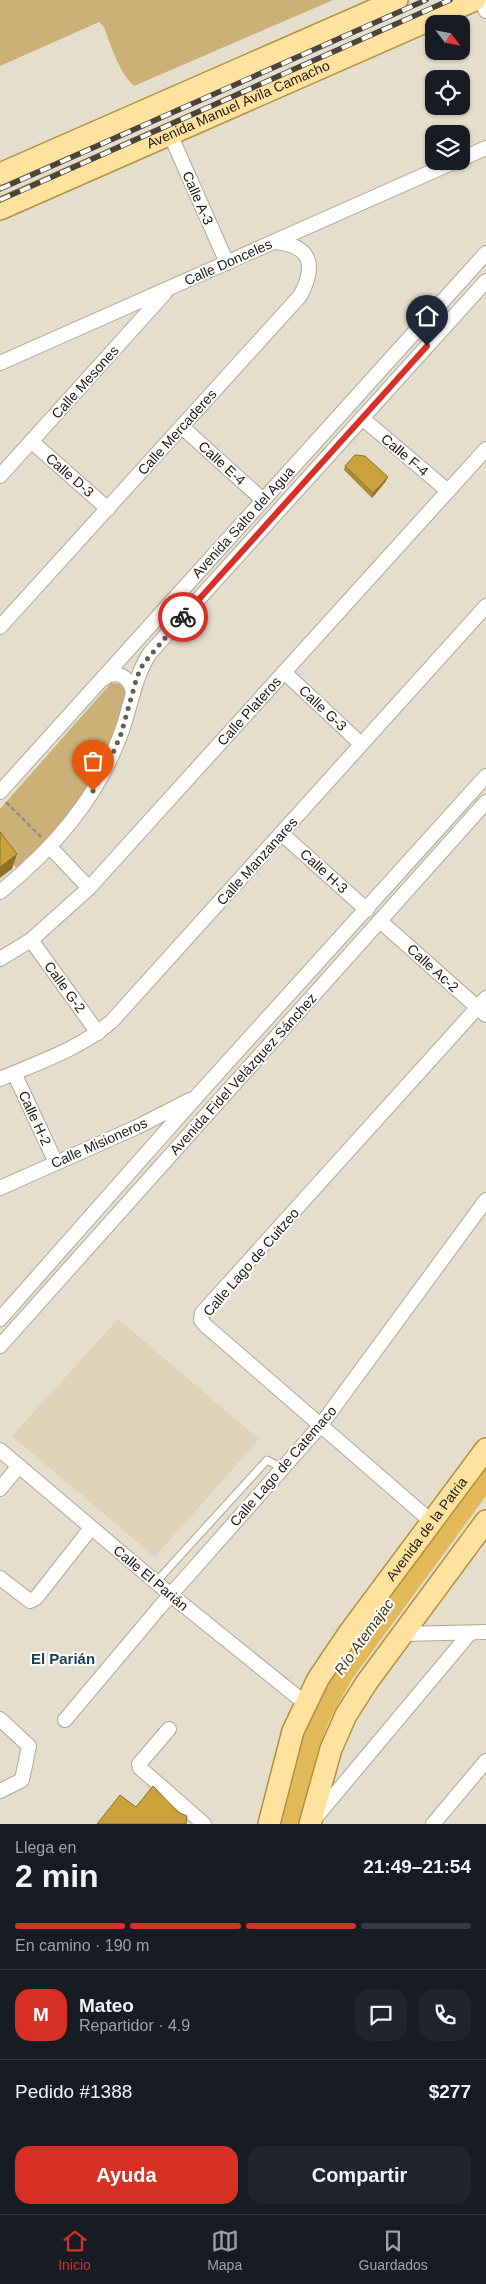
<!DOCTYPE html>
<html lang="es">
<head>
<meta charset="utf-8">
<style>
	body { margin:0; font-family:Helvetica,sans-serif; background:#20242c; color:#f1f3f6; height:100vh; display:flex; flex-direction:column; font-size:19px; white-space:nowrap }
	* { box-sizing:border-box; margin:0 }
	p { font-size:16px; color:#9ea1a6 }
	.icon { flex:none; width:28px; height:28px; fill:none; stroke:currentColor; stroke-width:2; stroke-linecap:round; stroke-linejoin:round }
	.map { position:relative; height:1824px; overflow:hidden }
	.panel { display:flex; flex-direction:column; background:#171b24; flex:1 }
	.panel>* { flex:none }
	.needle { width:32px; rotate:122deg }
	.fabs { position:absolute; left:425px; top:15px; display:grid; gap:10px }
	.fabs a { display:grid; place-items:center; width:45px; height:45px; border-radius:10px; background:#171b24; box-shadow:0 1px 4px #0004; font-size:25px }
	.pin { position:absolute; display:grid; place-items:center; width:42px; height:42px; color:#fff; margin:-51px -21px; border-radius:50% 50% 50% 0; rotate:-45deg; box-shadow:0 0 5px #0007 }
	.pin .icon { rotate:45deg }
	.courier { position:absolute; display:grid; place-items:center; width:50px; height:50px; margin:-25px; border:4px solid #d93025; border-radius:50%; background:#fff; color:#222; box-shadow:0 1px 6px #0007 }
	.headline em { font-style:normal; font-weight:800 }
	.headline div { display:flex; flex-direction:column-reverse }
	.headline { display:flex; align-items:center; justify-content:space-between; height:85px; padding:0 15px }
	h1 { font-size:32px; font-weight:800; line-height:38px }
	.bar { display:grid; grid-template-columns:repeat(4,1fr); gap:8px 5px; align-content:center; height:60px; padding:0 15px }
	.bar i { height:6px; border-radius:4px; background:#363941 }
	.bar .active { background:#d93025 }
	.bar p { grid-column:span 4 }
	.line { display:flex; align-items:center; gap:12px; padding:0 15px; border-top:1px solid #363941 }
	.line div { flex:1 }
	.round { display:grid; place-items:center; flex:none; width:52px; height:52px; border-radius:15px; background:#20242c }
	.button { display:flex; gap:10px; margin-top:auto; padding:10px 15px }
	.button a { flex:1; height:58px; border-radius:15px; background:#d93025; color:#fff; font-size:20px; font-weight:800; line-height:58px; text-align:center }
	.button a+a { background:#20242c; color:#f1f3f6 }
	.menu { display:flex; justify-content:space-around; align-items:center; height:70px; border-top:1px solid #363941; background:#171b24; font-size:14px; color:#9ea1a6 }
	.menu a { display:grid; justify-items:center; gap:2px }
	.menu .active { color:#d93025 }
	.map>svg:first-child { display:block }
	.built { fill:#ded3b9 }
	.green { fill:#cbb177 }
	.water { fill:#e3ba59 }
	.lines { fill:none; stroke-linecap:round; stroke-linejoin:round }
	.lane-casing { stroke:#afa796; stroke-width:9 }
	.street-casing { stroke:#afa796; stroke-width:16 }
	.primary-casing { stroke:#b08f42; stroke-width:24 }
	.path { stroke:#938d7f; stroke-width:2.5; stroke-dasharray:5 2.5; stroke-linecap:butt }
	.lane { stroke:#fff; stroke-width:7 }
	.street { stroke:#fff; stroke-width:14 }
	.primary { stroke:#ffe29d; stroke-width:21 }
	.rail-casing { stroke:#49453c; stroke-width:5.5 }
	.rail { stroke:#fff; stroke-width:4; stroke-dasharray:11; stroke-linecap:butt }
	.wall { fill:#ae8a34 }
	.shaded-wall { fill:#8d712b }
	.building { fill:#caa13d; stroke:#8d712b }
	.done { stroke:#645f54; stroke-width:5; stroke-dasharray:0 9 }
	.route { stroke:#d93025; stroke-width:6 }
	.labels { text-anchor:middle; stroke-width:4; stroke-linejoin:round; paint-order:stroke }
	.street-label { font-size:14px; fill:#1e1b14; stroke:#fff }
	.water-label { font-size:15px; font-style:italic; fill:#4c3b11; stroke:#fff }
	.neighbourhood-label { font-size:15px; font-weight:bold; fill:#163f56; stroke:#fff }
</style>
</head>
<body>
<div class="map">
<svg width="486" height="1824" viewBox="0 0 486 1824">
	<rect width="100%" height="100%" fill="#e6decc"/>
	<!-- built -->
	<path class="built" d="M118,1319L259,1439L155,1557L12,1436Z"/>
	<!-- green -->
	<g class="green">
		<path d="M0,0H333L134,86C119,72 112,48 104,27L99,22L0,66Z"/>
		<path d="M111,683L122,684L127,693C115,737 97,781 68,817C53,835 34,851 16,868L0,846V809Z"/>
	</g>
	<!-- water -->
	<path class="water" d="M486,1466V1496L352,1679L328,1723L318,1752L301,1824H280L304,1728L318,1698L350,1646Z"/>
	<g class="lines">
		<defs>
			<path id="lane" d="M156,1582L267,1460L282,1468"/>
			<g id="street">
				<path d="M481,0L486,11"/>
				<path d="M170,134L227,263"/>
				<path d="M461,159L486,148"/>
				<path d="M0,363L456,161"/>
				<path d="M362,418L448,491"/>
				<path d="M182,427L263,500"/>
				<path d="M31,441L108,509"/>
				<path d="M0,476L165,293"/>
				<path d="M0,627L300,296C317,265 311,245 274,242"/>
				<path d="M284,672L361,744"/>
				<path d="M103,679C116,668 130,677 133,693"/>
				<path d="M0,792L486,253"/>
				<path d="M281,833L367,910"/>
				<path d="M50,847L89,888"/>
				<path d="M0,892C53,849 96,800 120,736C131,708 133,679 150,653L486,281"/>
				<path d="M380,921L486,1015"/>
				<path d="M31,940L98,1033"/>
				<path d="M0,959L31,940L89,888L486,449"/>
				<path d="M14,1073L56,1163"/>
				<path d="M0,1079C39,1062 80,1049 112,1021L486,606"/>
				<path d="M0,1188L137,1127L190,1100"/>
				<path d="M0,1319L197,1096L486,776"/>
				<path d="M0,1346L486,802"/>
				<path d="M0,1450L171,1595L305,1703"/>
				<path d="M0,1489L18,1467"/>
				<path d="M432,1522L205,1325L201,1320L202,1313L486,998"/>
				<path d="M0,1578L30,1601L36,1598L91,1528"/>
				<path d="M402,1634L486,1632"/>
				<path d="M0,1719L29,1746L22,1780L0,1791"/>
				<path d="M65,1720L159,1608L320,1426L486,1200"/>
				<path d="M169,1729L139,1764L140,1768L204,1824"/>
				<path d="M316,1817L470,1633"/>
				<path d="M433,1824L486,1761"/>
			</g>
			<g id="primary">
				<path d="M0,174L397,0"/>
				<path id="s1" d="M0,209L475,0"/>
				<path id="s2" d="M269,1824L293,1731L318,1679L349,1633L486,1449"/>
				<path d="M310,1824L331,1749L346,1715L367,1682L486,1521"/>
			</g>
		</defs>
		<!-- lane casing -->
		<use href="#lane" class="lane-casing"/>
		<!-- street casing -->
		<use href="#street" class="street-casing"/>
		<!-- primary casing -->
		<use href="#primary" class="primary-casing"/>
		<!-- path -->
		<path class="path" d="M6,802L41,837"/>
		<!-- lane -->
		<use href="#lane" class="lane"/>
		<!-- street -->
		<use href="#street" class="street"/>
		<!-- primary -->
		<use href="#primary" class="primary"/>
		<defs>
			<g id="rail">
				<path d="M0,189L426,0"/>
				<path d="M0,200L450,0"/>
			</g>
		</defs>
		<!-- rail casing -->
		<use href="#rail" class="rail-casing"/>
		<!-- rail -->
		<use href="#rail" class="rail"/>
	</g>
	<!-- wall -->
	<path class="wall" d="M345,466L386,481L372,498L344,470Z"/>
	<!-- shaded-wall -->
	<g class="shaded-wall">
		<path d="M388,477L386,481L372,498L373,493Z"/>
		<path d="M17,854L12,869L0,878V867Z"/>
	</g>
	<!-- building -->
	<g class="building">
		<path d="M355,455L365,456L388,477L373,493L345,466Z"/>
		<path d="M0,832L17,854L0,867Z"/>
		<path d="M153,1786L178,1812L187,1816L186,1824H97L120,1795L136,1807Z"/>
	</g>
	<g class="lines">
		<!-- done -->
		<path class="done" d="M93,791L111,758L121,734L137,677L143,664L183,617"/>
		<!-- route -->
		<path class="route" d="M183,617L427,346"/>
	</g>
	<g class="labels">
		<!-- street labels -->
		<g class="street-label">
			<text dy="5" stroke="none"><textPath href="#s1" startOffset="260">Avenida Manuel Ávila Camacho</textPath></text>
			<text transform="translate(198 198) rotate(66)" y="5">Calle A-3</text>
			<text transform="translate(228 262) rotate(-24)" y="5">Calle Donceles</text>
			<text transform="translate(85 382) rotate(-48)" y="5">Calle Mesones</text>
			<text transform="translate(177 432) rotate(-48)" y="5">Calle Mercaderes</text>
			<text transform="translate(405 455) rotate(40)" y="5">Calle F-4</text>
			<text transform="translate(222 463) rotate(42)" y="5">Calle E-4</text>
			<text transform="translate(70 475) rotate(41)" y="5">Calle D-3</text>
			<text transform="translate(243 522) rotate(-48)" y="5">Avenida Salto del Agua</text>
			<text transform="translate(323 708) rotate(43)" y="5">Calle G-3</text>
			<text transform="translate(249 711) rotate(-48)" y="5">Calle Plateros</text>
			<text transform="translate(257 861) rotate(-48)" y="5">Calle Manzanares</text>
			<text transform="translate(324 871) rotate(42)" y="5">Calle H-3</text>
			<text transform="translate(433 968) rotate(42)" y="5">Calle Ac-2</text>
			<text transform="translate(65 987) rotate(54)" y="5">Calle G-2</text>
			<text transform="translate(243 1074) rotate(-48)" y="5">Avenida Fidel Velázquez Sánchez</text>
			<text transform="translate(35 1118) rotate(65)" y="5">Calle H-2</text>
			<text transform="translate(99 1143) rotate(-24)" y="5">Calle Misioneros</text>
			<text transform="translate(251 1262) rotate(-49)" y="5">Calle Lago de Cuitzeo</text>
			<text transform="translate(283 1466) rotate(-49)" y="5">Calle Lago de Catemaco</text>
			<text dy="5" stroke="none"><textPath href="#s2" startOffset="339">Avenida de la Patria</textPath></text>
			<text transform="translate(151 1578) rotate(40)" y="5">Calle El Parián</text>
		</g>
		<!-- water labels -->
		<g class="water-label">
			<text transform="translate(364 1637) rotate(-54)" y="5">Río Atemajac</text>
		</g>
		<!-- neighbourhood labels -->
		<g class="neighbourhood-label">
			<text x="63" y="1664">El Parián</text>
		</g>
	</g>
</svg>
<div class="fabs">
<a><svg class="needle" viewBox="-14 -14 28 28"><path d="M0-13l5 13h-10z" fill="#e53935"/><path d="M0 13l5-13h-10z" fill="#9ea1a6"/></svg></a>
<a><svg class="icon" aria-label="locate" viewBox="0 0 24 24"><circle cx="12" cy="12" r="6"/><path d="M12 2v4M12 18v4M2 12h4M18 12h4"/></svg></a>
<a><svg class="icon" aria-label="layers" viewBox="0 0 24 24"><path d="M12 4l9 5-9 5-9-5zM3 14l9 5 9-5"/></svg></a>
</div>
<div class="pin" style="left:93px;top:791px;background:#ea580c"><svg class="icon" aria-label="bag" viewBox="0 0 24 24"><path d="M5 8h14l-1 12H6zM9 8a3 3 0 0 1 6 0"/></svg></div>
<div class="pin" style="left:427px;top:346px;background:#1f2937"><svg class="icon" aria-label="home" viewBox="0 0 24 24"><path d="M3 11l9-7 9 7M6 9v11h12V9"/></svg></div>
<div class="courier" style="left:183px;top:617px"><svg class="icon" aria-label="bike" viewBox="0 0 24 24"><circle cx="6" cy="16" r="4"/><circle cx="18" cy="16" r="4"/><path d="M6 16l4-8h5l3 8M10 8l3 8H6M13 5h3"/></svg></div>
</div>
<section class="panel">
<div class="headline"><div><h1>2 min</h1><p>Llega en</p></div><em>21:49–21:54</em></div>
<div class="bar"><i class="active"></i><i class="active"></i><i class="active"></i><i></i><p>En camino · 190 m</p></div>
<div class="line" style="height:90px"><b class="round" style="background:#d93025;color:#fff">M</b><div><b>Mateo</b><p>Repartidor · 4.9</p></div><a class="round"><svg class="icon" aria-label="chat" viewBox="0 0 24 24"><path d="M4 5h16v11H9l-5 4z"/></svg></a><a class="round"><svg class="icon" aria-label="phone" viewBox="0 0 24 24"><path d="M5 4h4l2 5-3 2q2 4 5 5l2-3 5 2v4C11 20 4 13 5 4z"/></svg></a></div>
<div class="line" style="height:65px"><div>Pedido #1388</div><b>$277</b></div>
<div class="button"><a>Ayuda</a><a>Compartir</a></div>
</section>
<nav class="menu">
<a class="active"><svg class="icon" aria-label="home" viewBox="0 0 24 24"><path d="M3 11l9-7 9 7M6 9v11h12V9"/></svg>Inicio</a>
<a><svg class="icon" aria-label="map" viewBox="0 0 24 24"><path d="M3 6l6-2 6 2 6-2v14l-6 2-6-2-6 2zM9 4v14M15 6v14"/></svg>Mapa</a>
<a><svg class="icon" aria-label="saved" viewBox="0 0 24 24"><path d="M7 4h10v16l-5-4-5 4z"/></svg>Guardados</a>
</nav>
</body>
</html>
